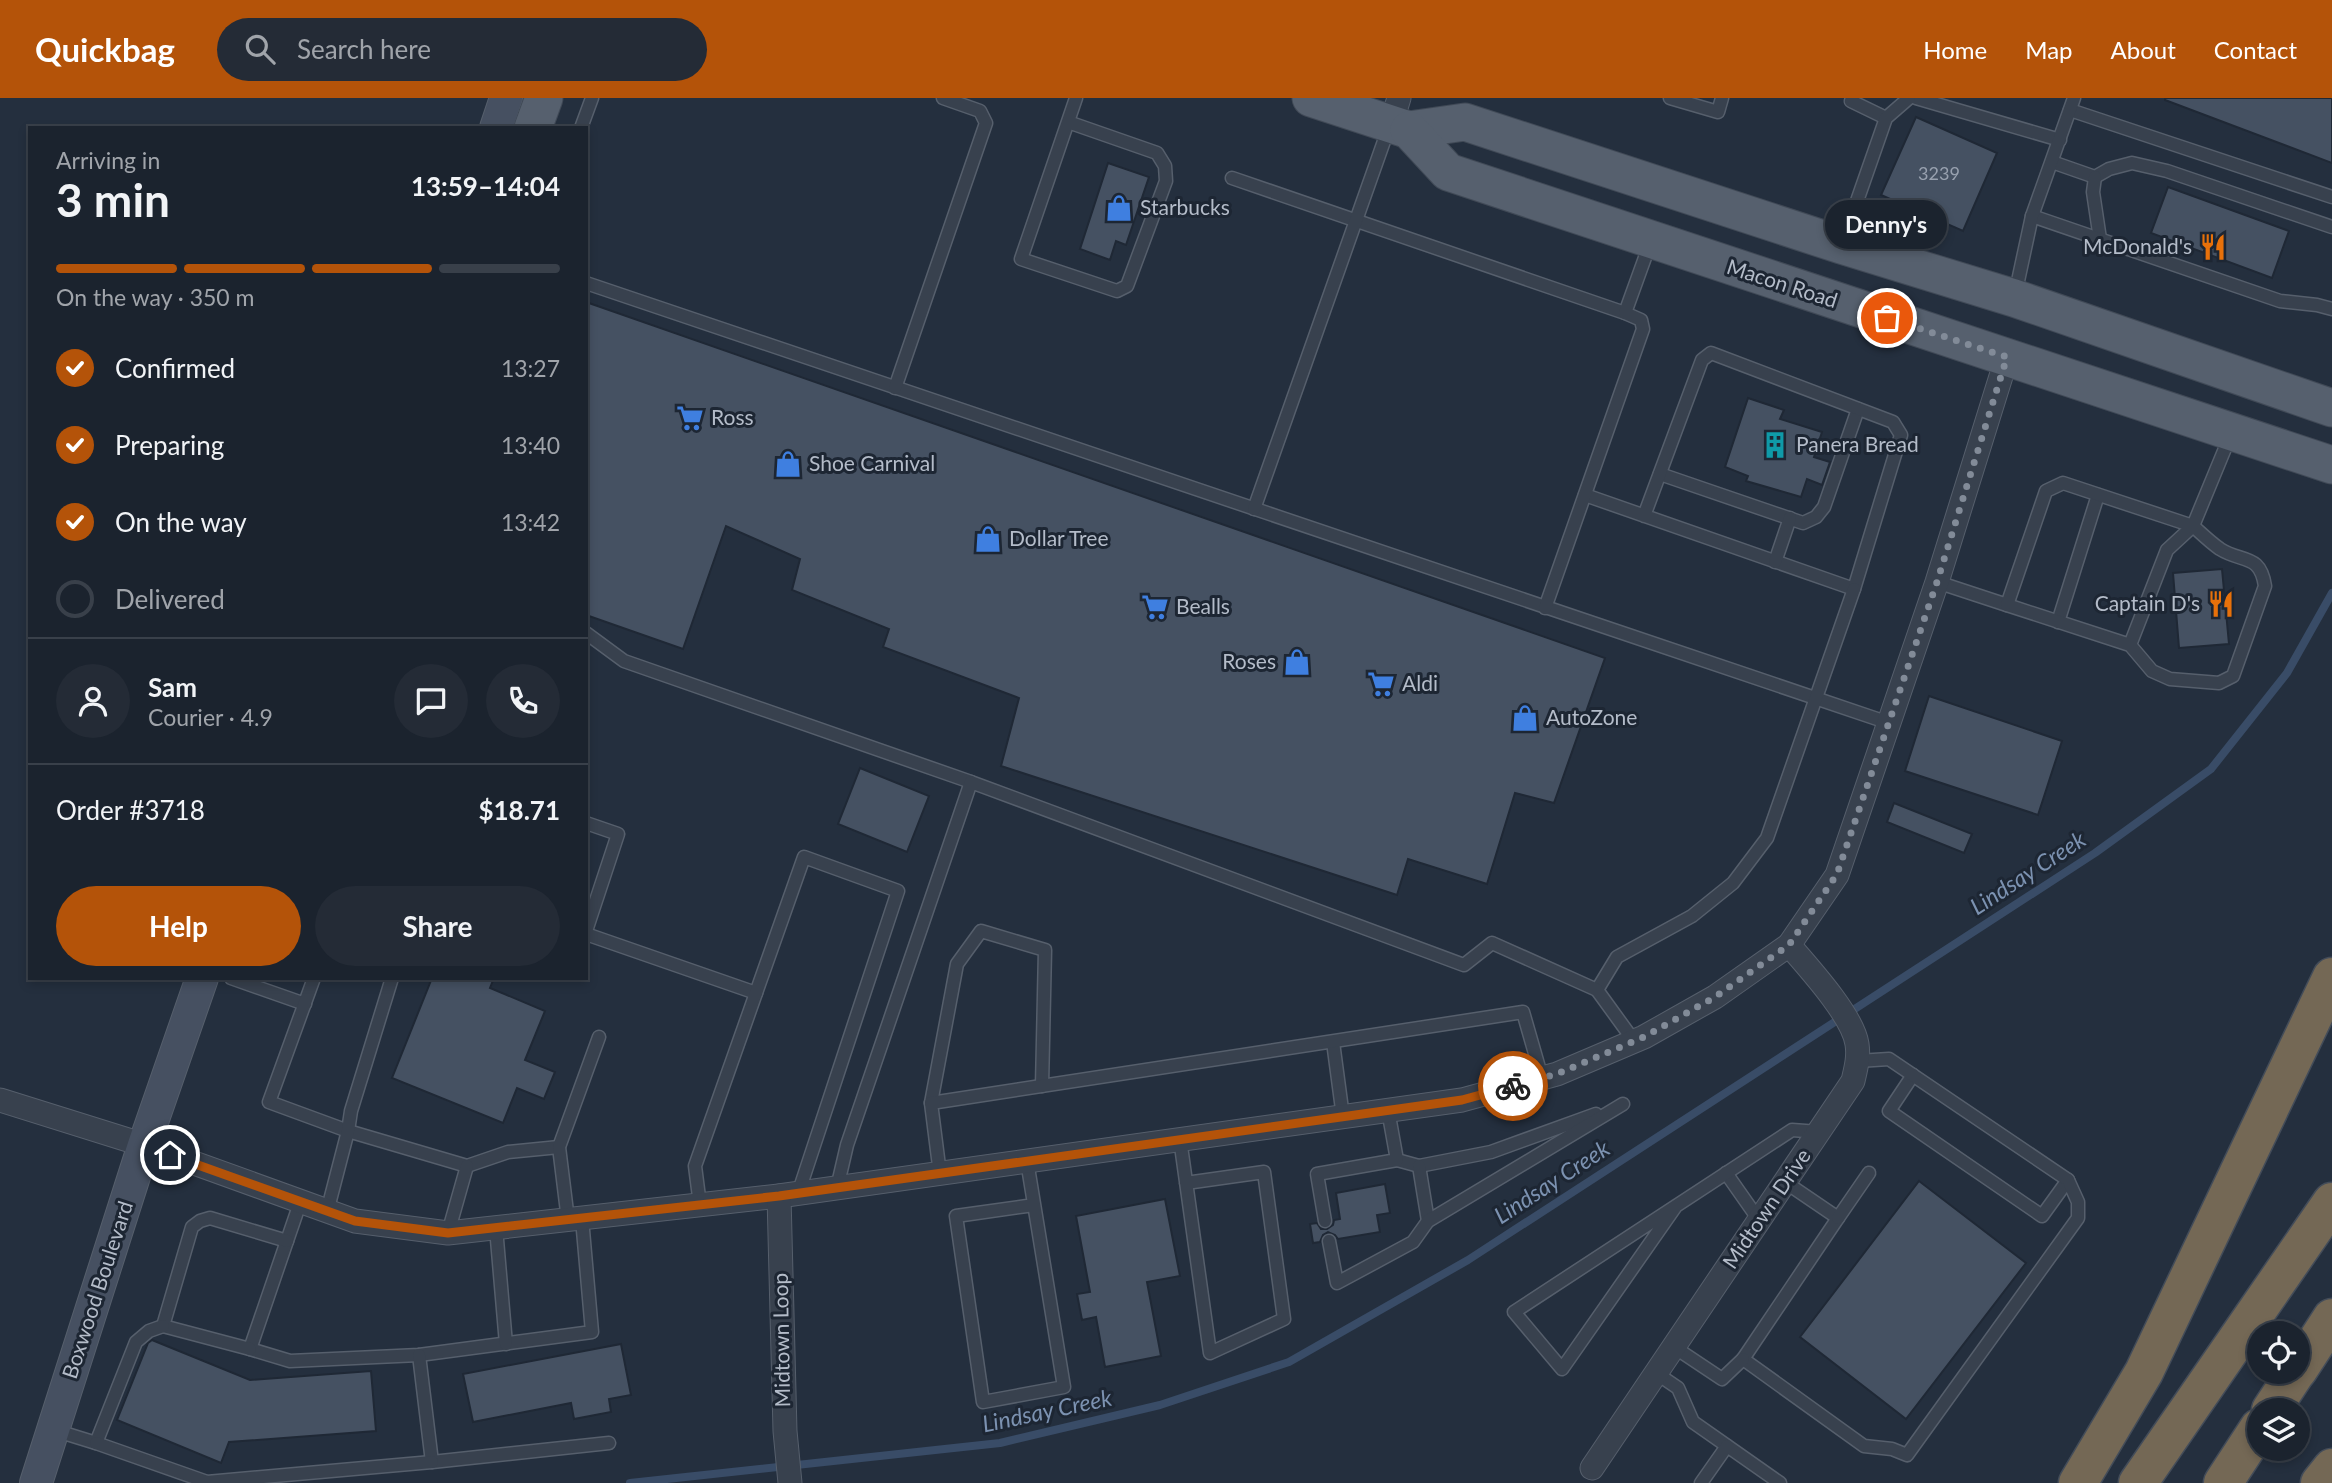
<!DOCTYPE html>
<html lang="en">
<head>
<meta charset="utf-8">
<style>
	body { margin:0; font-family:Lato,sans-serif; background:#242b36; color:#f1f3f6; height:100vh; display:flex; flex-direction:column; font-size:26px; white-space:nowrap }
	* { box-sizing:border-box; margin:0 }
	p { font-size:23px; color:#a0a4aa }
	.icon { flex:none; width:38px; height:38px; fill:none; stroke:currentColor; stroke-width:2; stroke-linecap:round; stroke-linejoin:round }
	.map { position:relative; flex:1; overflow:hidden }
	.side { position:absolute; left:28px; top:28px; width:560px; height:854px; display:flex; flex-direction:column; background:#1b232e; border-radius:0px; box-shadow:0 4px 10px #0003,0 0 0 2px #39404a }
	.side>* { flex:none }
	.controls { position:absolute; left:2247px; top:1223px; display:grid; gap:14px }
	.controls a { display:grid; place-items:center; width:63px; height:63px; border-radius:50%; background:#1b232e; box-shadow:0 4px 10px #0003,0 0 0 2px #39404a; font-size:35px }
	.pin { position:absolute; display:grid; place-items:center; width:60px; height:60px; color:#fff; margin:-30px; border:4px solid #fff; border-radius:50%; box-shadow:0 2px 7px #0007 }
	.courier { position:absolute; display:grid; place-items:center; width:70px; height:70px; margin:-35px; border:5px solid #b45309; border-radius:50%; background:#fff; color:#222; box-shadow:0 2px 9px #0007 }
	.bubble { position:absolute; height:49px; border-radius:24px; background:#1b232e; box-shadow:0 4px 10px #0003,0 0 0 2px #39404a; font-size:23px; font-weight:700; line-height:49px; text-align:center }
	.headline em { font-style:normal; font-weight:700 }
	.headline div { display:flex; flex-direction:column-reverse }
	.headline { display:flex; align-items:center; justify-content:space-between; height:119px; padding:0 28px }
	h1 { font-size:46px; font-weight:700; line-height:52px }
	.bar { display:grid; grid-template-columns:repeat(4,1fr); gap:10px 7px; align-content:center; height:84px; padding:0 28px }
	.bar i { height:9px; border-radius:5px; background:#39404a }
	.bar .selected { background:#b45309 }
	.bar p { grid-column:span 4 }
	.line { display:flex; align-items:center; gap:18px; padding:0 28px; border-top:2px solid #39404a }
	.line div { flex:1 }
	.round { display:grid; place-items:center; flex:none; width:74px; height:74px; border-radius:37px; background:#242b36 }
	ol { padding:0 28px; list-style:none }
	li { display:flex; align-items:center; gap:21px; height:77px }
	li p { margin-inline-start:auto }
	li .icon { padding:7px; border-radius:50%; background:#b45309; color:#fff; stroke-width:4 }
	li:last-child { color:#a0a4aa }
	li i { width:38px; height:38px; border:4px solid #39404a; border-radius:50% }
	.primary-button { display:flex; gap:14px; margin-top:auto; padding:14px 28px }
	.primary-button a { flex:1; height:80px; border-radius:42px; background:#b45309; color:#fff; font-size:28px; font-weight:700; line-height:80px; text-align:center }
	.primary-button a+a { background:#242b36; color:#f1f3f6 }
	header { display:flex; align-items:center; gap:42px; box-sizing:border-box; height:98px; padding:0 35px; background:#b45309; color:#fff }
	header strong { font-size:33px }
	nav { display:flex; gap:38px; margin-inline-start:auto; font-size:24px }
	.search { width:490px; height:63px; background:#242b36; display:flex; align-items:center; gap:18px; box-sizing:border-box; padding:0 24px; border-radius:38px; color:#a0a4aa; font-size:26px }
	.map>svg:first-child { display:block }
	.lines { fill:none; stroke-linecap:round; stroke-linejoin:round }
	.stream { stroke:#394c67; stroke-width:8 }
	.building { fill:#455162; stroke:#1f2835; stroke-width:2 }
	.lane-casing { stroke:#565f6c; stroke-width:15 }
	.street-casing { stroke:#565f6c; stroke-width:25 }
	.secondary-casing { stroke:#565f6c; stroke-width:34 }
	.primary-casing { stroke:#414a57; stroke-width:39 }
	.highway-casing { stroke:#434c59; stroke-width:41 }
	.lane { stroke:#38414e; stroke-width:12 }
	.street { stroke:#38414e; stroke-width:23 }
	.secondary { stroke:#465061; stroke-width:32 }
	.primary { stroke:#56606e; stroke-width:37 }
	.highway { stroke:#746855; stroke-width:38 }
	.done { stroke:#828b98; stroke-width:7; stroke-dasharray:0 12.6 }
	.route { stroke:#b45309; stroke-width:9 }
	.labels { text-anchor:middle; stroke-width:6; stroke-linejoin:round; paint-order:stroke }
	.number-label { font-size:18px; fill:#98a1af }
	.poi-label { font-size:21px; fill:#b4bcc9; stroke:#1d2633; text-anchor:start }
	.street-label { font-size:21px; fill:#b4bcc9; stroke:#1d2633 }
	.water-label { font-size:23px; font-style:italic; fill:#7c92b1; stroke:#1d2633 }
</style>
</head>
<body>
<header>
<strong>Quickbag</strong>
<div class="search"><svg class="icon" aria-label="search" viewBox="0 0 24 24"><circle cx="10" cy="10" r="6"/><path d="M15 15l6 6"/></svg>Search here</div>
<nav><a>Home</a><a>Map</a><a>About</a><a>Contact</a></nav>
</header>
<div class="map">
<svg width="2332" height="1385" viewBox="0 0 2332 1385">
	<rect width="100%" height="100%" fill="#242f3e"/>
	<g class="lines">
		<!-- stream -->
		<path class="stream" d="M630,1385L1000,1345L1160,1307L1289,1264L1468,1162L2095,755L2211,671L2287,575L2332,495"/>
	</g>
	<!-- building -->
	<g class="building">
		<path d="M2165,0H2332V65L2165,2Z"/>
		<path d="M1916,19L1997,55L1963,133L1881,97Z"/>
		<path d="M1108,65L1149,79L1126,147L1116,143L1110,162L1080,151Z"/>
		<path d="M2168,89L2289,133L2272,180L2151,135Z"/>
		<path d="M586,204L1605,560L1554,705L1515,695L1487,786L1408,761L1397,797L1001,668L1019,600L883,549L889,531L792,492L800,461L726,428L683,551L586,517Z"/>
		<path d="M1748,300L1784,312L1780,321L1822,334L1814,359L1830,364L1822,387L1807,381L1801,399L1746,383L1748,378L1725,369Z"/>
		<path d="M2222,471L2229,546L2179,550L2173,475Z"/>
		<path d="M1929,598L2062,643L2038,717L1905,673Z"/>
		<path d="M860,670L929,698L907,754L838,726Z"/>
		<path d="M1894,705L1972,736L1964,755L1887,724Z"/>
		<path d="M432,880H494L490,890L545,913L525,962L555,974L544,1001L517,990L503,1025L392,980Z"/>
		<path d="M1919,1083L2026,1165L1906,1321L1800,1239Z"/>
		<path d="M1385,1086L1390,1115L1377,1117L1380,1134L1338,1141L1335,1137L1328,1134L1323,1137L1320,1144L1313,1145L1310,1126L1317,1125L1321,1131H1327L1333,1127L1334,1122L1340,1121L1336,1095Z"/>
		<path d="M1165,1101L1180,1178L1147,1184L1161,1258L1105,1269L1096,1219L1082,1222L1077,1196L1090,1194L1076,1118Z"/>
		<path d="M152,1242L250,1282L371,1273L376,1333L229,1344L221,1365L117,1322L148,1245Z"/>
		<path d="M621,1246L631,1297L609,1301L611,1314L574,1321L571,1305L473,1324L463,1276Z"/>
	</g>
	<g class="lines">
		<defs>
			<g id="lane">
				<path d="M1670,0L1718,14L1722,0"/>
				<path d="M1852,0L1851,3L1886,20"/>
				<path d="M1916,0L2060,42"/>
				<path d="M2070,12L2332,99"/>
				<path d="M1068,24L1157,55L1165,68L1166,83L1127,188L1117,193L1021,161L1076,0"/>
				<path d="M581,30L592,0"/>
				<path d="M2052,64L2095,79L2109,71L2132,65L2167,73L2332,129"/>
				<path d="M2095,79L2093,94L2100,141"/>
				<path d="M1232,80L1625,215"/>
				<path d="M2032,118L2280,203L2317,207L2332,211"/>
				<path d="M1842,146L1886,20L1909,0"/>
				<path d="M586,185L1889,625"/>
				<path d="M2015,197L2032,118L2074,0"/>
				<path d="M895,290L986,25L980,13L943,0"/>
				<path d="M1660,376L1803,425L1816,419L1824,409L1858,311"/>
				<path d="M1585,397L1854,491L1901,337L1893,324L1711,255L1702,262L1644,418"/>
				<path d="M1254,411L1389,29"/>
				<path d="M1775,464L1790,420"/>
				<path d="M1937,484L2007,507"/>
				<path d="M1545,510L1643,231L1641,222L1625,215L1651,143"/>
				<path d="M2058,524L2098,397"/>
				<path d="M586,535L624,563L971,684"/>
				<path d="M2130,547L2167,452L2193,428C2202,436 2210,444 2220,451C2242,465 2260,455 2265,488L2233,578L2219,585L2170,581L2152,573L2130,547L2007,507L2046,393L2063,385L2193,428L2231,336"/>
				<path d="M586,725L618,736L586,833"/>
				<path d="M586,836L756,895"/>
				<path d="M231,880L305,906"/>
				<path d="M314,880L269,1004L348,1033L467,1068L508,1054L559,1049"/>
				<path d="M1597,892L1617,859L1692,818L1733,785L1767,740L1854,491"/>
				<path d="M1333,944L1343,1019"/>
				<path d="M1913,977L1889,1013L2042,1118L2068,1082"/>
				<path d="M931,1005L957,866L981,833L1045,852L1042,988"/>
				<path d="M1180,1041L1210,1255L1284,1221L1264,1074L1186,1085"/>
				<path d="M1397,1062L1419,1068L1491,1054L1596,1016"/>
				<path d="M1027,1063L1064,1289L983,1304L956,1118L1034,1107"/>
				<path d="M1419,1068L1428,1123"/>
				<path d="M1726,1075L1759,1122"/>
				<path d="M940,1076L931,1005L1523,914L1542,980"/>
				<path d="M1785,1084L1838,1120L1743,1261L1864,1348L1892,1351L1907,1357L2078,1120V1104L2068,1082L1889,961L1858,963"/>
				<path d="M837,1090L847,1047L971,684L1464,867L1492,845L1597,892L1634,943"/>
				<path d="M300,1105L250,1251L290,1263L419,1257L592,1234L582,1121"/>
				<path d="M700,1107L695,1068L804,759L898,793L798,1096"/>
				<path d="M1676,1108L1562,1271L1514,1214L1792,1032L1819,1034"/>
				<path d="M327,1114L348,1033L351,1013L392,880"/>
				<path d="M1838,1120L1869,1075"/>
				<path d="M568,1122L559,1049L599,939"/>
				<path d="M1325,1123L1317,1076L1397,1062L1388,1012"/>
				<path d="M496,1130L506,1246"/>
				<path d="M448,1135L467,1068"/>
				<path d="M1329,1143L1337,1185L1413,1144L1428,1123L1623,1006"/>
				<path d="M1674,1249L1722,1281L1743,1261"/>
				<path d="M250,1251L163,1228L192,1129L200,1123L210,1120L287,1143"/>
				<path d="M419,1257L432,1364L609,1345"/>
				<path d="M1656,1275L1678,1290L1693,1324L1780,1385"/>
				<path d="M54,1332L96,1345L136,1244L149,1233L163,1228"/>
				<path d="M96,1345L207,1384L432,1364"/>
				<path d="M1701,1385L1727,1348"/>
			</g>
			<g id="street">
				<path d="M1391,26L1399,0"/>
				<path d="M0,1002L144,1047L355,1123L448,1135L779,1098L1462,1002L1557,976L1644,939L1715,899L1789,847L1837,777L1937,484L2007,259"/>
				<path d="M779,1098L785,1333L790,1385"/>
				<path d="M1592,1370L1853,983C1856,970 1859,959 1857,946C1853,918 1808,869 1789,847"/>
			</g>
			<g id="secondary">
				<path d="M496,30L506,0"/>
				<path d="M36,1385L144,1047L202,880"/>
			</g>
			<g id="primary">
				<path d="M1311,0L1409,32L1465,24L1841,147L2014,200L2332,310"/>
				<path d="M533,30L544,0"/>
				<path d="M1409,32L1448,74L2332,367"/>
			</g>
			<g id="highway">
				<path d="M2298,1272L2332,1220"/>
				<path d="M2271,1312L2296,1274"/>
				<path d="M2078,1385L2144,1274L2332,879"/>
				<path d="M2138,1385L2332,1104"/>
				<path d="M2223,1385L2259,1330"/>
				<path d="M2320,1385L2332,1370"/>
			</g>
		</defs>
		<!-- lane casing -->
		<use href="#lane" class="lane-casing"/>
		<!-- street casing -->
		<use href="#street" class="street-casing"/>
		<!-- secondary casing -->
		<use href="#secondary" class="secondary-casing"/>
		<!-- primary casing -->
		<use href="#primary" class="primary-casing"/>
		<!-- highway casing -->
		<use href="#highway" class="highway-casing"/>
		<!-- lane -->
		<use href="#lane" class="lane"/>
		<!-- street -->
		<use href="#street" class="street"/>
		<!-- secondary -->
		<use href="#secondary" class="secondary"/>
		<!-- primary -->
		<use href="#primary" class="primary"/>
		<!-- highway -->
		<use href="#highway" class="highway"/>
	</g>
	<g class="lines">
		<!-- done -->
		<path class="done" d="M1513,988L1557,976L1644,939L1715,899L1789,847L1837,776L1937,484L2007,259L1887,220"/>
		<!-- route -->
		<path class="route" d="M170,1057L355,1123L448,1135L779,1098L1462,1002L1513,988"/>
	</g>
	<!-- icons -->
	<defs>
		<symbol id="shop-bare" viewBox="-9 -9 18 18"><path d="M-5-2.5h2.3a2.7 3.5 0 0 1 5.4 0H5L5.5 6h-11ZM-1.5-2.5h3a1.5 2.3 0 0 0-3 0Z" fill="#3f7fe0" stroke="#1d2633" stroke-width="2.5" paint-order="stroke"/></symbol>
		<symbol id="restaurant-bare" viewBox="-9 -9 18 18"><path d="M-5-6h1v4h1v-4h1v4h1v-4h1v5L-1.5 .5V6h-2V.5L-5-1ZM5-6V6H3V1.5H1.5Q1.5-4 5-6Z" fill="#e8710a" stroke="#1d2633" stroke-width="2.5" paint-order="stroke"/></symbol>
		<symbol id="supermarket-bare" viewBox="-9 -9 18 18"><path d="M-6-5.5h2.5l.6 2H6L4.5 2H-2.5L-4.4-4H-6ZM-1.5 3.2a1.3 1.3 0 1 0 .1 0ZM3 3.2a1.3 1.3 0 1 0 .1 0Z" fill="#3f7fe0" stroke="#1d2633" stroke-width="2.5" paint-order="stroke"/></symbol>
		<symbol id="building-bare" viewBox="-9 -9 18 18"><path d="M-4-6H4V6H1V3H-1V6H-4ZM-2.5-4.3h1.7v1.8h-1.7ZM.8-4.3h1.7v1.8H.8ZM-2.5-1h1.7V.8h-1.7ZM.8-1h1.7V.8H.8Z" fill="#0f9aa8" stroke="#1d2633" stroke-width="2.5" paint-order="stroke"/></symbol>
	</defs>
	<g fill-rule="evenodd">
		<use href="#shop-bare" x="1100" y="91" width="38" height="38"/>
		<use href="#restaurant-bare" x="2194" y="130" width="38" height="38"/>
		<use href="#supermarket-bare" x="671" y="301" width="38" height="38"/>
		<use href="#building-bare" x="1756" y="328" width="38" height="38"/>
		<use href="#shop-bare" x="769" y="347" width="38" height="38"/>
		<use href="#shop-bare" x="969" y="422" width="38" height="38"/>
		<use href="#restaurant-bare" x="2202" y="487" width="38" height="38"/>
		<use href="#supermarket-bare" x="1136" y="490" width="38" height="38"/>
		<use href="#shop-bare" x="1278" y="545" width="38" height="38"/>
		<use href="#supermarket-bare" x="1362" y="567" width="38" height="38"/>
		<use href="#shop-bare" x="1506" y="601" width="38" height="38"/>
	</g>
	<g class="labels">
		<!-- number labels -->
		<g class="number-label">
			<text x="1939" y="82">3239</text>
		</g>
		<!-- poi labels -->
		<g class="poi-label">
			<text x="1140" y="117">Starbucks</text>
			<text x="2192" y="156" text-anchor="end">McDonald's</text>
			<text x="711" y="327">Ross</text>
			<text x="1796" y="354">Panera Bread</text>
			<text x="809" y="373">Shoe Carnival</text>
			<text x="1009" y="448">Dollar Tree</text>
			<text x="2200" y="513" text-anchor="end">Captain D's</text>
			<text x="1176" y="516">Bealls</text>
			<text x="1276" y="571" text-anchor="end">Roses</text>
			<text x="1402" y="593">Aldi</text>
			<text x="1546" y="627">AutoZone</text>
		</g>
		<!-- street labels -->
		<g class="street-label">
			<text transform="translate(1782 186) rotate(18)" y="7">Macon Road</text>
			<text transform="translate(1767 1111) rotate(-56)" y="7">Midtown Drive</text>
			<text transform="translate(98 1192) rotate(-72)" y="7">Boxwood Boulevard</text>
			<text transform="translate(782 1242) rotate(-91)" y="7">Midtown Loop</text>
		</g>
		<!-- water labels -->
		<g class="water-label">
			<text transform="translate(2028 775) rotate(-33)" y="8">Lindsay Creek</text>
			<text transform="translate(1552 1084) rotate(-33)" y="8">Lindsay Creek</text>
			<text transform="translate(1047 1313) rotate(-12)" y="8">Lindsay Creek</text>
		</g>
	</g>
</svg>
<div class="controls">
<a><svg class="icon" aria-label="locate" viewBox="0 0 24 24"><circle cx="12" cy="12" r="6"/><path d="M12 2v4M12 18v4M2 12h4M18 12h4"/></svg></a>
<a><svg class="icon" aria-label="layers" viewBox="0 0 24 24"><path d="M12 4l9 5-9 5-9-5zM3 14l9 5 9-5"/></svg></a>
</div>
<div class="pin" style="left:1887px;top:220px;background:#ea580c"><svg class="icon" aria-label="bag" viewBox="0 0 24 24"><path d="M5 8h14l-1 12H6zM9 8a3 3 0 0 1 6 0"/></svg></div>
<div class="pin" style="left:170px;top:1057px;background:#1f2937"><svg class="icon" aria-label="home" viewBox="0 0 24 24"><path d="M3 11l9-7 9 7M6 9v11h12V9"/></svg></div>
<div class="courier" style="left:1513px;top:988px"><svg class="icon" aria-label="bike" viewBox="0 0 24 24"><circle cx="6" cy="16" r="4"/><circle cx="18" cy="16" r="4"/><path d="M6 16l4-8h5l3 8M10 8l3 8H6M13 5h3"/></svg></div>
<div class="bubble" style="left:1825px;top:102px;width:122px">Denny's</div>
<section class="side">
<div class="headline"><div><h1>3 min</h1><p>Arriving in</p></div><em>13:59–14:04</em></div>
<div class="bar"><i class="selected"></i><i class="selected"></i><i class="selected"></i><i></i><p>On the way · 350 m</p></div>
<ol>
<li><svg class="icon" aria-label="check" viewBox="0 0 24 24"><path d="M5 12l5 5 9-10"/></svg>Confirmed<p>13:27</p></li>
<li><svg class="icon" aria-label="check" viewBox="0 0 24 24"><path d="M5 12l5 5 9-10"/></svg>Preparing<p>13:40</p></li>
<li><svg class="icon" aria-label="check" viewBox="0 0 24 24"><path d="M5 12l5 5 9-10"/></svg>On the way<p>13:42</p></li>
<li><i></i>Delivered</li>
</ol>
<div class="line" style="height:126px"><a class="round"><svg class="icon" aria-label="person" viewBox="0 0 24 24"><circle cx="12" cy="8" r="4"/><path d="M4 21q1-7 8-7t8 7"/></svg></a><div><b>Sam</b><p>Courier · 4.9</p></div><a class="round"><svg class="icon" aria-label="chat" viewBox="0 0 24 24"><path d="M4 5h16v11H9l-5 4z"/></svg></a><a class="round"><svg class="icon" aria-label="phone" viewBox="0 0 24 24"><path d="M5 4h4l2 5-3 2q2 4 5 5l2-3 5 2v4C11 20 4 13 5 4z"/></svg></a></div>
<div class="line" style="height:91px"><div>Order #3718</div><b>$18.71</b></div>
<div class="primary-button"><a>Help</a><a>Share</a></div>
</section>
</div>
</body>
</html>
